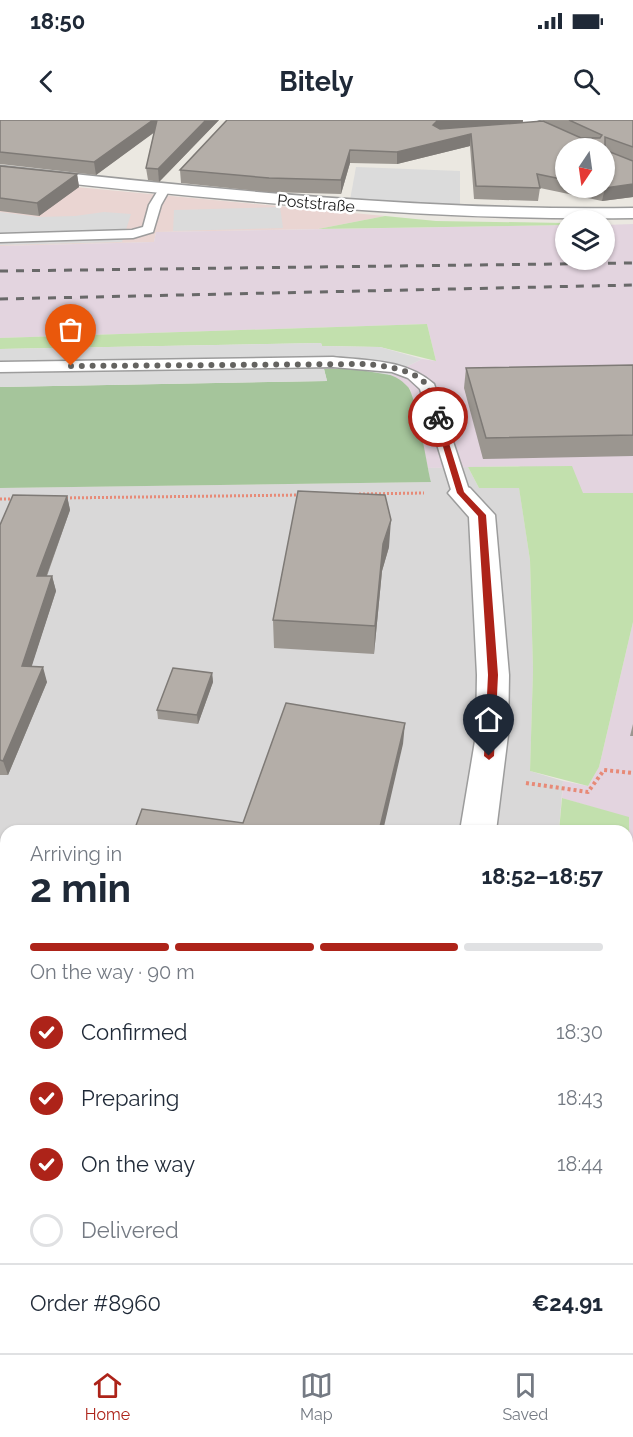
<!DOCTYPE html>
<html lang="en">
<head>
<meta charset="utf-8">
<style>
	body { margin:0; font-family:Raleway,sans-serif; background:#f6f6f7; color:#1f2937; height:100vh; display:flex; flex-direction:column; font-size:22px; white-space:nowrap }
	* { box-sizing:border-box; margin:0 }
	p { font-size:20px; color:#747a83 }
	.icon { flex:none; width:33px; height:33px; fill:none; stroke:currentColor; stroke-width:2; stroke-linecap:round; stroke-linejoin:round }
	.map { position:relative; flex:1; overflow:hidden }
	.sheet { position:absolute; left:0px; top:705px; width:633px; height:528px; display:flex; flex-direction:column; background:#fff; border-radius:18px 18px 0 0; box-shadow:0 2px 4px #0004 }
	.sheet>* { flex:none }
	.needle { width:39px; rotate:193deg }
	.buttons { position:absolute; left:555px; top:18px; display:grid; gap:12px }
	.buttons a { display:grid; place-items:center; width:60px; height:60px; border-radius:50%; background:#fff; box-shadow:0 2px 4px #0004; font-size:30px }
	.pin { position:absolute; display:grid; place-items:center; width:51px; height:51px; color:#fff; margin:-62px -26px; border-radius:50% 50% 50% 0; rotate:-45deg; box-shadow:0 0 6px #0007 }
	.pin .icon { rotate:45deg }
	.courier { position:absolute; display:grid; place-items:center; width:60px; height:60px; margin:-30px; border:4px solid #ad2319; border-radius:50%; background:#fff; color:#222; box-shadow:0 2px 8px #0007 }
	.head em { font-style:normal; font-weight:700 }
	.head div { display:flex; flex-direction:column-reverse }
	.head { display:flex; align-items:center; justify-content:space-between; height:102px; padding:0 30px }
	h1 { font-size:39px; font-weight:700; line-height:45px }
	.bar { display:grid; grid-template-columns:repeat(4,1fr); gap:9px 6px; align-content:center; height:72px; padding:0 30px }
	.bar i { height:8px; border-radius:4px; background:#e0e1e3 }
	.bar .current { background:#ad2319 }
	.bar p { grid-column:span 4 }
	.line { display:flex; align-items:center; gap:15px; padding:0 30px; border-top:2px solid #e0e1e3 }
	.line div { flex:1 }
	ol { padding:0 30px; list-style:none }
	li { display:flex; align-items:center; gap:18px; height:66px }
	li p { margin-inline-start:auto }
	li .icon { padding:6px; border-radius:50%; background:#ad2319; color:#fff; stroke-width:4 }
	li:last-child { color:#747a83 }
	li i { width:33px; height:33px; border:3px solid #e0e1e3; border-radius:50% }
	.status { display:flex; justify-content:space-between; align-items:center; height:42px; padding:0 30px; background:#fff; direction:ltr }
	.status svg { height:16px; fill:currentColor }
	header { display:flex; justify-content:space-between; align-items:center; height:78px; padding:0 30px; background:#fff; font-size:27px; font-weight:700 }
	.tabs { display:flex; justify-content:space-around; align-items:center; height:84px; border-top:2px solid #e0e1e3; background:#fff; font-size:16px; color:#747a83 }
	.tabs a { display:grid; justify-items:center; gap:3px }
	.tabs .current { color:#ad2319 }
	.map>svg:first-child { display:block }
	.residential { fill:#d9d8d8 }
	.commercial { fill:#ead5d2 }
	.industrial { fill:#e3d4df }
	.grass { fill:#c2e0ad }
	.forest { fill:#a5c59b }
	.parking { fill:#dbdbdb }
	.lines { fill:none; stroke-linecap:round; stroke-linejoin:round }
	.lane-casing { stroke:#9c9c9c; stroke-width:3 }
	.street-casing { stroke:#9c9c9c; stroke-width:3 }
	.path-far1 { stroke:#e78a77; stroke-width:3; stroke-dasharray:2 2; stroke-linecap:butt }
	.path { stroke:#e78a77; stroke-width:4; stroke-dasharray:3 3; stroke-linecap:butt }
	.lane { fill:#fff; fill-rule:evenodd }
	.street { fill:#fff; fill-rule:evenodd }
	.rail { stroke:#696969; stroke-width:3; stroke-dasharray:8 8; stroke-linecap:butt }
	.wall { fill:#9b9690; fill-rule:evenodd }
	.shaded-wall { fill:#7e7a76 }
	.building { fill:#b4aea8; stroke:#7e7a76; stroke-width:1.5 }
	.route { fill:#ad2319 }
	.done { stroke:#646360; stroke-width:6; stroke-dasharray:0 10.8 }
	.labels { text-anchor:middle; stroke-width:5; stroke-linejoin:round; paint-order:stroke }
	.far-street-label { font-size:16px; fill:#1b1b1b; stroke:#fff }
</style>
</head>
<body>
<div class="status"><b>18:50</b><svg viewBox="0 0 49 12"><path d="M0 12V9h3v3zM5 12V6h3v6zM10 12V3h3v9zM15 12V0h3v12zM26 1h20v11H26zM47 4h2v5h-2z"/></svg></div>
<header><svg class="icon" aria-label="back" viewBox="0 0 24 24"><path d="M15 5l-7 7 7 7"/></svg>Bitely<svg class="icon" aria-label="search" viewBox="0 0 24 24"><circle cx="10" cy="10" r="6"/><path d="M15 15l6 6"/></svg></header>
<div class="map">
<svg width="633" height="1233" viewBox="0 0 633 1233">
	<rect width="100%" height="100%" fill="#ebe8e1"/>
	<!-- residential -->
	<path class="residential" d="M468,347L479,368L519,367L530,440L533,550L530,651L563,661L559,711H6V1227H627V1192L633,1194V1233H0V368L430,362L428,348Z"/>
	<!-- commercial -->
	<path class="commercial" d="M0,58L76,67L385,96L318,109L156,112L154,122L0,126Z"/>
	<!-- industrial -->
	<g class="industrial">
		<path d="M633,104V373L583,374L518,346L428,348L410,269L390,255L422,239L436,241L427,204L0,218V126L154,122L156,112L565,105L566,140H604L605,105Z"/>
		<path d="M633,502V1161L629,698L562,678L563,661L588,666L599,647Z"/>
	</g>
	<!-- grass -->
	<g class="grass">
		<path d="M385,96L436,101L565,103V105L318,109Z"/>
		<path d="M427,204L436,241L380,227L322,226L321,223L0,229V218Z"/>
		<path d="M572,346L583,373H633V502L599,647L588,666L530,651L533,550L530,440L519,368H479L468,347Z"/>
		<path d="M562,678L629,697L633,1194L627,1192V711H559Z"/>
	</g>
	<!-- forest -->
	<path class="forest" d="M324,249C350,249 389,245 408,267C416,276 427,345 431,362L0,368V267L327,261Z"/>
	<!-- parking -->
	<g class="parking">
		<path d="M356,47L460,51V86L350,80Z"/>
		<path d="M280,87L283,108L173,111L174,90Z"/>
		<path d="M0,92L39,97L75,96L104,92L131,94L122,122L0,125Z"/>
		<path d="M321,223L322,226L380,227L422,239L390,255L354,249H324L327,261L0,267V229Z"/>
	</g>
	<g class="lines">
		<defs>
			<g id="lane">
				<path d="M160,67L170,69L161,85L153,112L133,118L0,122V114L132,110L143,107L149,85Z"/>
				<path d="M333,237C369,241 405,239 434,264L470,373L468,377L461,379L452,373L420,269L408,258L392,252L333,247L0,252V242Z"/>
			</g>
			<g id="street">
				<path d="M518,0H537L598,28H580Z"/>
				<path d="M0,46C211,69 421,91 633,88V98C421,101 211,79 0,56Z"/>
				<path d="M461,365L470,368L495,395L509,555L508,615L496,711H460L476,615L477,555L469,397L448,373L452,368Z"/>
				<path d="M341,1227H393L391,1233H339Z"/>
			</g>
		</defs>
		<!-- lane casing -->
		<use href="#lane" class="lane-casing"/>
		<!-- street casing -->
		<use href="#street" class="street-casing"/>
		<!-- path-far1 -->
		<g class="path-far1">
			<path d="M359,374L424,373"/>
			<path d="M62,378L301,375"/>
			<path d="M0,379H16"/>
		</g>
		<!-- path -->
		<path class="path" d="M526,663L588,672L604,650L633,653"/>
		<!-- lane -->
		<use href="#lane" class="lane"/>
		<!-- street -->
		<use href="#street" class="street"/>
		<!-- rail -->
		<g class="rail">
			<path d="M0,151L633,143"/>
			<path d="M0,179L633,165"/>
		</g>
	</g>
	<!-- wall -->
	<g class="wall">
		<path d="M0,0H219L159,62L148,60L146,48L154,12L96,55L0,44Z"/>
		<path d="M523,0V2L554,6L542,0H633V77L602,81L540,68L538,81L474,79L470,26L397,44L350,43L341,74L269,72L181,63L180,50ZM566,28L604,68H566Z"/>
		<path d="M0,46L77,54L79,67L39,96L0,91Z"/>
		<path d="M633,245V336L483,339L464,268L466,248Z"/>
		<path d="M67,376L70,390L47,456H52L56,471L31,547L47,562L8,655H0V405Z"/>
		<path d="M389,427L382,451L374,534L274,528L273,500Z"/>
		<path d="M212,553L213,562L198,604L158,599L157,590Z"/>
		<path d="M633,604V616H630Z"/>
		<path d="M6,978V1000H4L0,993Z"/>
		<path d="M58,1227H227L224,1233H63Z"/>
	</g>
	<!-- shaded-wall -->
	<g class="shaded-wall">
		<path d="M153,0H158L159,9L96,55L94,42Z"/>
		<path d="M206,0H219L159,62L158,49Z"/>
		<path d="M438,0H523L522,4L439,11L433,5Z"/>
		<path d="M471,14L470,26L397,44V32Z"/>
		<path d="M350,30V43L341,74V60Z"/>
		<path d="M77,54L79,67L39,96L37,83Z"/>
		<path d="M633,64V77L602,81L605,68Z"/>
		<path d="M67,376L70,390L41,471L37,456Z"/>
		<path d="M391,400L389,427L382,451L374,534L375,506L383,424Z"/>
		<path d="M52,456L56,471L27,561L22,546Z"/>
		<path d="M43,547L47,562L8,655L3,641Z"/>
		<path d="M212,553L213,562L198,604L197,595Z"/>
		<path d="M405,603L403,624L383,711H379Z"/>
		<path d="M218,1227H227L224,1233H216Z"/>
	</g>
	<!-- building -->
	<g class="building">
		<path d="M0,0H153L94,42L0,32Z"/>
		<path d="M157,0H206L158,49L146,48Z"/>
		<path d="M227,0H438L433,5L440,9L543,1L581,18H600L602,15L569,0H633V27L605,17V30L633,41V64L605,68H602H604V28H566V60L537,54L540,68L476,66L471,14L397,32L350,30L341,60L269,58L180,50Z"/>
		<path d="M0,46L77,54L37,83L0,78Z"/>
		<path d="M633,245V315L486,318L466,248Z"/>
		<path d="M298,371L385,375L391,400L383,424L375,506L273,500Z"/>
		<path d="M13,375L67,376L37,456H52L22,546L43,547L3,641L0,640V405Z"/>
		<path d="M173,548L212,553L197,595L157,590Z"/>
		<path d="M286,583L405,603L379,711H134L142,689L243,703Z"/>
		<path d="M6,978V994L0,993Z"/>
		<path d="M59,1227H218L216,1233H74Z"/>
	</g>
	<!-- route -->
	<path class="route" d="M438,295L441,297L464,372L486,395L498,555L494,636L489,640L484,636L488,555L478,396L457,373L434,297Z"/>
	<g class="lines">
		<!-- done -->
		<path class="done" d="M71,246L369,244C388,247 420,250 429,269C433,278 435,288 438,297"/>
	</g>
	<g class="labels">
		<!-- far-street labels -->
		<g class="far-street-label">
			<text transform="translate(316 83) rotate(5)" y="6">Poststraße</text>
		</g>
	</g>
</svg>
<div class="buttons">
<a><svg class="needle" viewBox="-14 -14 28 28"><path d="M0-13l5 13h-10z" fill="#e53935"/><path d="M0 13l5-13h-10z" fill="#747a83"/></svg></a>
<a><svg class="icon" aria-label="layers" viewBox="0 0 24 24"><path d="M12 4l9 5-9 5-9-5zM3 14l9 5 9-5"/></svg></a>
</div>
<div class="pin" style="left:71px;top:246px;background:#ea580c"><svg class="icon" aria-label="bag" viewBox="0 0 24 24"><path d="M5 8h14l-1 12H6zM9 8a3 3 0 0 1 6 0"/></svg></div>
<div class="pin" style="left:489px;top:636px;background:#1f2937"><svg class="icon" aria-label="home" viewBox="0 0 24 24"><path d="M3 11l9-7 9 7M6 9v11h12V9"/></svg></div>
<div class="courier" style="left:438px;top:297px"><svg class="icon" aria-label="bike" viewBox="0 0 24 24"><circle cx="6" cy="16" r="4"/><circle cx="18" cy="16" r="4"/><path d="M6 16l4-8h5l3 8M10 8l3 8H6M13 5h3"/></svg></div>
<section class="sheet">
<div class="head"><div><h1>2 min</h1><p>Arriving in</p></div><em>18:52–18:57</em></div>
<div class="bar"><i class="current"></i><i class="current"></i><i class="current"></i><i></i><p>On the way · 90 m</p></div>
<ol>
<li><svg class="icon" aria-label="check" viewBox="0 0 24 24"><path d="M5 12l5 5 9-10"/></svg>Confirmed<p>18:30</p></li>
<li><svg class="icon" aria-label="check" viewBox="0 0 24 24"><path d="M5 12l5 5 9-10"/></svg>Preparing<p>18:43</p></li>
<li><svg class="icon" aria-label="check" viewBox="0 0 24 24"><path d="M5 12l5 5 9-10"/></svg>On the way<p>18:44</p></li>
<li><i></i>Delivered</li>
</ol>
<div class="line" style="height:78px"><div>Order #8960</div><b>€24.91</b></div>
</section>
</div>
<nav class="tabs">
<a class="current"><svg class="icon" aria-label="home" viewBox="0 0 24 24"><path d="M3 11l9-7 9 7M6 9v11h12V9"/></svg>Home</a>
<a><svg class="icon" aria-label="map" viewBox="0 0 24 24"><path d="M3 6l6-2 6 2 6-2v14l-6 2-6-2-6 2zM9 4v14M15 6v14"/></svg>Map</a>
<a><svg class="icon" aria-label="saved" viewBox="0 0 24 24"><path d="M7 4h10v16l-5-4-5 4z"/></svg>Saved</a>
</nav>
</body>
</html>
